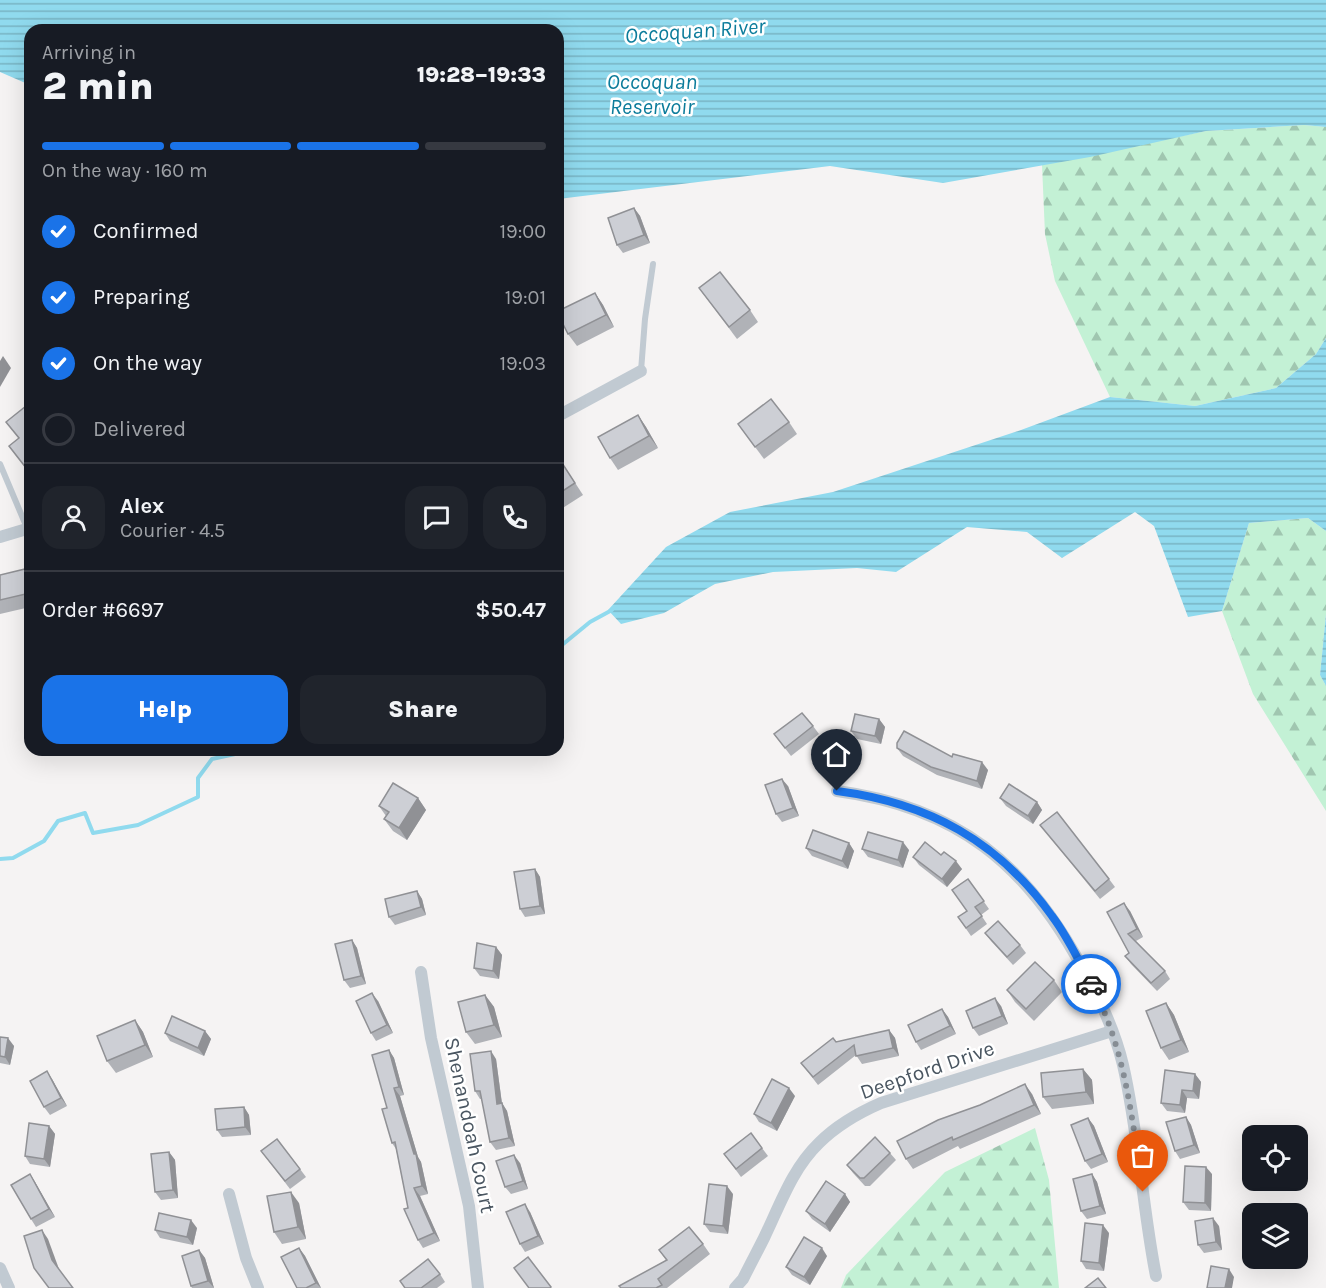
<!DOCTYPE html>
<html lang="en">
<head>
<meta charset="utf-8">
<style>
	body { margin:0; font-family:Karla,sans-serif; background:#20242c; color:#f1f3f6; height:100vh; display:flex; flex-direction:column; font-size:22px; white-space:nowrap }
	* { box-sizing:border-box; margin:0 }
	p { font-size:20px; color:#9ea1a6 }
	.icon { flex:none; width:33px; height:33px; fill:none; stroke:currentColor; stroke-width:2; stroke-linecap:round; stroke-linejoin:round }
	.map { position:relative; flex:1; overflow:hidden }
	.panel { position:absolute; left:24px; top:24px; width:540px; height:732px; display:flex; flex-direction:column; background:#171b24; border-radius:18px; box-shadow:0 6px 24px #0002 }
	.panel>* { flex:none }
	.buttons { position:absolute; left:1242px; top:1125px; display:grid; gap:12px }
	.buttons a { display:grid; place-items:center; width:66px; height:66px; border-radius:12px; background:#171b24; box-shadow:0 6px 24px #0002; font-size:30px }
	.pin { position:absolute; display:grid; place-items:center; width:51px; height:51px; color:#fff; margin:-62px -26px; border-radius:50% 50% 50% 0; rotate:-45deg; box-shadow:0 0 6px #0007 }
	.pin .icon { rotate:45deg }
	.courier { position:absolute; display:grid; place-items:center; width:60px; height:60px; margin:-30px; border:4px solid #1a73e8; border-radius:50%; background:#fff; color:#222; box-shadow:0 2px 8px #0007 }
	.summary em { font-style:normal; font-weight:800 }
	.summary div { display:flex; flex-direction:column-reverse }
	.summary { display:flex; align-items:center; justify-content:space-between; height:102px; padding:0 18px }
	h1 { font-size:39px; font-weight:800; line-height:45px }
	.bar { display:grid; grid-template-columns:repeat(4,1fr); gap:9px 6px; align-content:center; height:72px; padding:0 18px }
	.bar i { height:8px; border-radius:4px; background:#363941 }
	.bar .on { background:#1a73e8 }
	.bar p { grid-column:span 4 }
	.line { display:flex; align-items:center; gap:15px; padding:0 18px; border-top:2px solid #363941 }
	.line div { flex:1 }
	.round { display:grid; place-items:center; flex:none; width:63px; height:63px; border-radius:18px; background:#20242c }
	ol { padding:0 18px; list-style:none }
	li { display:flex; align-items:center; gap:18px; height:66px }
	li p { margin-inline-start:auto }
	li .icon { padding:6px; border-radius:50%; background:#1a73e8; color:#fff; stroke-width:4 }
	li:last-child { color:#9ea1a6 }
	li i { width:33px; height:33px; border:3px solid #363941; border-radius:50% }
	.button { display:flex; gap:12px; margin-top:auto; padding:12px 18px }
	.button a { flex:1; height:69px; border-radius:18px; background:#1a73e8; color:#fff; font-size:24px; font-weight:800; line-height:69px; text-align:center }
	.button a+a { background:#20242c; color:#f1f3f6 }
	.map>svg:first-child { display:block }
	.forest { fill:url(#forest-firs) }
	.water { fill:url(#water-rules) }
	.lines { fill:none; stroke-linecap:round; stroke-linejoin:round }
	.stream { stroke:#90daee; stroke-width:4 }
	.service { stroke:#c1cad2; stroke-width:6 }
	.minor { stroke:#c1cad2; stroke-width:12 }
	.wall { fill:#b0b2b7 }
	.shaded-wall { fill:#909195 }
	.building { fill:#cdcfd5; stroke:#909195; stroke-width:1.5 }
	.done { stroke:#868d94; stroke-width:6; stroke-dasharray:0 10.8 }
	.route { stroke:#1a73e8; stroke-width:8 }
	.labels { text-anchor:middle; stroke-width:5; stroke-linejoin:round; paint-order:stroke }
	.street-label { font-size:21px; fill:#4a5661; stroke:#fff }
	.water-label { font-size:22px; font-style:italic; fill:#0c7c9b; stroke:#fff }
</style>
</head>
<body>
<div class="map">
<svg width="1326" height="1288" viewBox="0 0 1326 1288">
	<defs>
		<pattern id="forest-firs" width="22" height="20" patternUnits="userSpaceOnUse" patternTransform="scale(1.5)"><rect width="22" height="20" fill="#c3f1d5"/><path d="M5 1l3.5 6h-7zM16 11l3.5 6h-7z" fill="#a0c6b0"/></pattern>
		<pattern id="water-rules" width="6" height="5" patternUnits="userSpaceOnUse" patternTransform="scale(1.5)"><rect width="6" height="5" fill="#90daee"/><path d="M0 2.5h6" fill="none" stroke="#78b4c4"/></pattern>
	</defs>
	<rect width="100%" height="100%" fill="#f5f3f3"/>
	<!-- forest -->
	<g class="forest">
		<path d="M1304,125L1326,127V338L1316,354L1276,388L1195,406L1110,397L1055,281L1045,234L1042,165L1206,131Z"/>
		<path d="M1308,518L1326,531V614L1320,675L1326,686V811L1253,694L1222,611L1249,523Z"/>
		<path d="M1035,1128L1049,1180L1059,1288H841L846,1275L945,1172Z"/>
	</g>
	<!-- water -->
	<g class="water">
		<path d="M0,0H1326V127L1304,125L1206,131L1090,157L943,183L830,166L558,199V30H30V85L0,72Z"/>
		<path d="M1326,338V531L1308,518L1249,523L1222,611L1188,617L1154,526L1135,512L1062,558L1027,532L967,527L896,572L857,568L773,572L715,584L664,613L621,624L608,610L666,547L730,512L833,492L1021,430L1110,397L1195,406L1276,388L1316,354Z"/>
		<path d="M1326,614V686L1320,675Z"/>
	</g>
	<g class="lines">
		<!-- stream -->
		<g class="stream">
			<path d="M558,643L562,645L590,622L612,610"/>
			<path d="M0,859L13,858L44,841L58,821L85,813L93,833L138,825L198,797V778L212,759L235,754L239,750"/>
		</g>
		<!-- service -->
		<g class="service">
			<path d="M641,371L645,319L653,264"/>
			<path d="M0,464L27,528"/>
		</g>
		<!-- minor -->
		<g class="minor">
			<path d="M558,416L641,371"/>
			<path d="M0,537L30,528"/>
			<path d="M837,791C957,807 1027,864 1083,969C1100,999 1115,1031 1123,1065C1139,1134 1142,1206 1156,1276"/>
			<path d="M421,972L431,1038L469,1206L478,1288"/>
			<path d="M229,1194L246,1258L258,1288"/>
			<path d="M0,1268L9,1288"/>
			<path d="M735,1288L743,1279C750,1265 757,1252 764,1238C780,1205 792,1169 819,1143C837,1125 858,1113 881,1103L1112,1031"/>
		</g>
	</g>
	<!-- wall -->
	<g class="wall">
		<path d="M634,208L640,216L650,243L623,253L617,245Z"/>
		<path d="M699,288L750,310L758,322L737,339Z"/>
		<path d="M595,293L603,305L614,327L577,346L568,334Z"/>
		<path d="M638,415L646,427L658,448L618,470L610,458Z"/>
		<path d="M789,422L797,434L764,459L738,424Z"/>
		<path d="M558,466L570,475L583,495L558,511Z"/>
		<path d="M0,575L30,577V607L0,614Z"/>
		<path d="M879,719L885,727L881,744L857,739L851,731Z"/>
		<path d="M813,726L819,734L791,756L774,734Z"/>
		<path d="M897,748L952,757L988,770L982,789L937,775L903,756Z"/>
		<path d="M788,786L799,816L782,822L776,814Z"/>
		<path d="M418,798L426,810L407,840L393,831L384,819L386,816L379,806Z"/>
		<path d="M1000,798L1037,802L1042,810L1033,824L1006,806Z"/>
		<path d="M1040,825L1109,879L1115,887L1100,899Z"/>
		<path d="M849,843L854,851L848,869L812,856L806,848Z"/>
		<path d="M862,849L909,850L903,868L868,857Z"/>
		<path d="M941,855L962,869L947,887L919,865L913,857Z"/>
		<path d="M535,869L540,877L545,914L525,917L520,909Z"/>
		<path d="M968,879L989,909L981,915L987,924L971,936L958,917L967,911Z"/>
		<path d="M417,891L422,899L426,915L395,925L389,917Z"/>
		<path d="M1130,911L1143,937L1136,941L1165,971L1170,979L1157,991L1131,964L1125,956L1129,953Z"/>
		<path d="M985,933L1020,945L1026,953L1013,965L991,941Z"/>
		<path d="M352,940L357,948L366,984L350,988L344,980Z"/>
		<path d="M496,947L502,955L499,979L480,976L474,968Z"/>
		<path d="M1054,980L1062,992L1034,1021L1015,1002L1007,990Z"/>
		<path d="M485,995L494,1007L502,1037L475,1044L466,1032Z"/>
		<path d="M378,1001L393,1033L376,1041L371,1033Z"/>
		<path d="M1166,1003L1174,1015L1189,1052L1169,1060L1161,1048Z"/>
		<path d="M1001,1006L1008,1024L979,1036L973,1028Z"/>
		<path d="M942,1009L948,1017L956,1034L921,1050L916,1042Z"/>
		<path d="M135,1020L143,1032L153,1057L116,1073L107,1061Z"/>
		<path d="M889,1030L895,1038L899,1056L862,1064L856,1055L818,1085L801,1063L836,1042Z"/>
		<path d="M205,1031L211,1039L204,1056L170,1041L165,1033Z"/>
		<path d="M0,1037L14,1046L10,1065L0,1063Z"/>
		<path d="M389,1050L394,1058L404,1095L400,1096L418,1157L421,1162L428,1194L420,1196L440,1241L423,1248L418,1240L408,1208L396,1149L392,1143L387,1108Z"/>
		<path d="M496,1059L502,1103L507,1111L515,1146L496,1150L490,1142L482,1099H480L475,1091Z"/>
		<path d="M1083,1069L1092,1080L1094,1104L1052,1109L1043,1097Z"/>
		<path d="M1195,1074L1201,1082L1199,1099L1187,1098L1185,1113L1167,1111L1161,1103Z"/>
		<path d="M52,1079L67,1106L50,1115L44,1107Z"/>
		<path d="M1032,1094L1041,1114L960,1149L958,1146L913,1169L906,1159Z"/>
		<path d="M795,1096L777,1131L759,1122L754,1114Z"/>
		<path d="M244,1107L249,1115L251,1135L222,1137L217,1130Z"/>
		<path d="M1186,1117L1191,1125L1200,1153L1180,1159L1175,1151Z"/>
		<path d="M1088,1118L1094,1126L1108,1162L1091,1169L1085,1161Z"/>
		<path d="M49,1126L55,1134L50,1167L30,1164L25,1156Z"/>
		<path d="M762,1148L768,1156L741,1177L724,1154Z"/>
		<path d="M261,1151L300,1169L306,1177L290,1189Z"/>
		<path d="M169,1152L175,1160L178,1198L161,1200L155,1192Z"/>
		<path d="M890,1153L896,1160L870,1186H865L853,1173L847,1165Z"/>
		<path d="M520,1163L528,1189L511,1194L505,1187Z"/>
		<path d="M30,1174L35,1182L55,1217L36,1227L31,1219Z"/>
		<path d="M1092,1174L1097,1182L1106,1214L1087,1219L1081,1211Z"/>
		<path d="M1212,1174L1211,1211L1189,1210L1183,1202Z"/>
		<path d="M733,1194L728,1234L710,1232L704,1224Z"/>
		<path d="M845,1194L850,1202L830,1232L812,1219L806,1211Z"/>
		<path d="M299,1203L306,1239L282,1244L274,1232Z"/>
		<path d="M530,1212L544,1244L525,1252L520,1244Z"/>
		<path d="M1219,1226L1222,1250L1204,1253L1198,1245Z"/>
		<path d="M197,1228L193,1245L160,1238L155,1230Z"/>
		<path d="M1109,1233L1104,1271L1086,1269L1081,1261Z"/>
		<path d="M703,1244L710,1254L667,1288H621L666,1260L659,1250Z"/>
		<path d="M299,1248L305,1256L321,1288H297Z"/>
		<path d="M199,1250L205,1258L214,1288H192L191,1286Z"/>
		<path d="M827,1256L810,1285L792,1275L786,1267Z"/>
		<path d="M440,1274L445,1282L437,1288H405Z"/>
	</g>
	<!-- shaded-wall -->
	<g class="shaded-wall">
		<path d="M634,208L640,216L650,243L644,235Z"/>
		<path d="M595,293L603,305L614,327L606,315Z"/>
		<path d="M3,356L11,368L0,387V361Z"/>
		<path d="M638,415L646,427L658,448L649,436Z"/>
		<path d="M25,569L30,577V592Z"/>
		<path d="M879,719L885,727L881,744L875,736Z"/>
		<path d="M982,762L988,770L982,789L977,781Z"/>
		<path d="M782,779L788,786L799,816L793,808Z"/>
		<path d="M418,798L426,810L407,840L399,828Z"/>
		<path d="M1037,802L1042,810L1033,824L1028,816Z"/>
		<path d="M903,842L909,850L903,868L898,860Z"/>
		<path d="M849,843L854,851L848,869L842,861Z"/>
		<path d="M956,861L962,869L947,887L942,879Z"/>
		<path d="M535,869L540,877L545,914L540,906Z"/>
		<path d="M417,891L422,899L426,915L421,907Z"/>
		<path d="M1124,903L1130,911L1143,937L1137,929Z"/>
		<path d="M352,940L357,948L366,984L361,976Z"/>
		<path d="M496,947L502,955L499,979L493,971Z"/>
		<path d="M372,993L378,1001L393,1033L387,1025Z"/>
		<path d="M485,995L494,1007L502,1037L494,1025Z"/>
		<path d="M995,998L1001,1006L1008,1024L1002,1016Z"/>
		<path d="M1166,1003L1174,1015L1189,1052L1181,1040Z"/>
		<path d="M942,1009L948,1017L956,1034L950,1026Z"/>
		<path d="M135,1020L143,1032L153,1057L145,1045Z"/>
		<path d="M889,1030L895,1038L899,1056L893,1048Z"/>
		<path d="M205,1031L211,1039L204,1056L198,1048Z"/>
		<path d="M8,1038L14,1046L10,1065L5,1057Z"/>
		<path d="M389,1050L394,1058L404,1095L399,1087Z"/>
		<path d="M491,1051L496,1059L503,1112L497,1104Z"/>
		<path d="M1083,1069L1092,1080L1094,1104L1086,1092Z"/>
		<path d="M47,1071L52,1079L67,1106L61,1098Z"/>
		<path d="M1195,1074L1201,1082L1199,1099L1193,1091Z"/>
		<path d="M1025,1084L1032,1094L1041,1114L1034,1105Z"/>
		<path d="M394,1088L400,1096L418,1157L421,1162L428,1194L422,1186L414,1154Z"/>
		<path d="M789,1088L795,1096L777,1131L771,1123Z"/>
		<path d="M1182,1090L1187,1098L1185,1113L1180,1105Z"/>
		<path d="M502,1103L507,1111L515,1146L509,1138Z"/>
		<path d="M244,1107L249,1115L251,1135L245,1127Z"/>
		<path d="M1186,1117L1191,1125L1200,1153L1194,1145Z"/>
		<path d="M1088,1118L1094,1126L1108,1162L1102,1154Z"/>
		<path d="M49,1126L55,1134L50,1167L44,1159Z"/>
		<path d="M169,1152L175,1160L178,1198L173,1190Z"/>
		<path d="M514,1155L520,1163L528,1189L523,1181Z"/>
		<path d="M1206,1167L1212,1174L1211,1211L1205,1203Z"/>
		<path d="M30,1174L35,1182L55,1217L49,1209Z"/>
		<path d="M1092,1174L1097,1182L1106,1214L1100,1206Z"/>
		<path d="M727,1186L733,1194L728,1234L723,1226Z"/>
		<path d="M414,1188L420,1196L440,1241L434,1233Z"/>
		<path d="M291,1192L299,1203L306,1239L298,1227Z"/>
		<path d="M845,1194L850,1202L830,1232L825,1224Z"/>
		<path d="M525,1204L530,1212L544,1244L538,1236Z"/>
		<path d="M1213,1218L1219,1226L1222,1250L1216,1242Z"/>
		<path d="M191,1220L197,1228L193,1245L187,1237Z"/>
		<path d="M1103,1225L1109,1233L1104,1271L1099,1263Z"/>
		<path d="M42,1230L48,1239L59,1269L52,1260Z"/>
		<path d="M299,1248L305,1256L321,1288L316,1283Z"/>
		<path d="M822,1248L827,1256L810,1285L804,1277Z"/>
		<path d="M199,1250L205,1258L214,1288L208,1281Z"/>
		<path d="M1229,1269L1234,1277L1232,1288H1225Z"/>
	</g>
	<!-- building -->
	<g class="building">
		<path d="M634,208L644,235L617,245L608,218Z"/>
		<path d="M720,272L750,310L729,327L699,288Z"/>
		<path d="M595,293L606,315L568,334L558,314V311Z"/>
		<path d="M771,399L789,422L755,447L738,424Z"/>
		<path d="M26,406L30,411V473L9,446L19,438L6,422Z"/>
		<path d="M638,415L649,436L610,458L598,437Z"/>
		<path d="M562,463L575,483L558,494V466Z"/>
		<path d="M25,569L30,593L0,600V575Z"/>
		<path d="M802,713L813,726L785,748L774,734Z"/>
		<path d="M855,714L879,719L875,736L851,731Z"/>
		<path d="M904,731L952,757L953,754L982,762L977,781L931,767L897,748V743Z"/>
		<path d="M782,779L793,808L776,814L765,785Z"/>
		<path d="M393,783L418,798L399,828L384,819L389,812L379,806Z"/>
		<path d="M1009,784L1037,802L1028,816L1000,798Z"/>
		<path d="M1057,812L1109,879L1095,891L1040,825Z"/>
		<path d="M813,830L849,843L842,861L806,848Z"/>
		<path d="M868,832L903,842L898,860L862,849Z"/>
		<path d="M925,842L941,855L944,852L956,861L942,879L913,857Z"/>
		<path d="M535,869L540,906L520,909L514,872Z"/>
		<path d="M968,879L984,901L975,907L982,916L966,928L958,917L967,911L952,890Z"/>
		<path d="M417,891L421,907L389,917L385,899Z"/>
		<path d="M1124,903L1137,929L1128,934L1165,971L1151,983L1125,956L1129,953L1107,912Z"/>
		<path d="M998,921L1020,945L1007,957L985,933Z"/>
		<path d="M352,940L361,976L344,980L335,944Z"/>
		<path d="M477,943L496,947L493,971L474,968Z"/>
		<path d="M1035,962L1054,980L1026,1009L1007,990Z"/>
		<path d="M372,993L387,1025L371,1033L356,1001Z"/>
		<path d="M485,995L494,1025L466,1032L458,1002Z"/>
		<path d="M995,998L1002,1016L973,1028L966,1011Z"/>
		<path d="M1166,1003L1181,1040L1161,1048L1146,1011Z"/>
		<path d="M942,1009L950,1026L916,1042L908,1025Z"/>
		<path d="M172,1016L205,1031L198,1048L165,1033Z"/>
		<path d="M135,1020L145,1045L107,1061L97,1036Z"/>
		<path d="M889,1030L893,1048L856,1056L854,1045L813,1077L801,1063L833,1038L836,1042Z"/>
		<path d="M0,1037L8,1038L5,1057L0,1056Z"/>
		<path d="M389,1050L399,1087L394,1088L414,1154H416L422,1186L414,1188L434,1233L418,1240L404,1209L408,1208L395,1142L392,1143L382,1109L387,1108L372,1055Z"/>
		<path d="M491,1051L497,1104L502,1103L509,1138L490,1142L480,1091H475L470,1054Z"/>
		<path d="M1083,1069L1086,1092L1043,1097L1041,1073Z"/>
		<path d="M1165,1070L1195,1074L1193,1091L1182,1090L1180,1105L1161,1103Z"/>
		<path d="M47,1071L61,1098L44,1107L30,1081Z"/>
		<path d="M772,1079L789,1088L771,1123L754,1114Z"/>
		<path d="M1025,1084L1034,1105L953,1140L952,1137L906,1159L897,1141L938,1120L980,1105Z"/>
		<path d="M244,1107L245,1127L217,1130L215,1109Z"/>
		<path d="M1186,1117L1194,1145L1175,1151L1166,1122Z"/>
		<path d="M1088,1118L1102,1154L1085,1161L1071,1125Z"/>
		<path d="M29,1123L49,1126L44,1159L25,1156Z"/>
		<path d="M751,1133L762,1148L736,1169L724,1154Z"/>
		<path d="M875,1137L890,1153L864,1178H860L847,1165Z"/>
		<path d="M277,1139L300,1169L285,1181L261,1151Z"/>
		<path d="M169,1152L173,1190L155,1192L151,1154Z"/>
		<path d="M514,1155L523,1181L505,1187L496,1161Z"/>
		<path d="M1185,1166L1206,1167L1205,1203L1183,1202Z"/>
		<path d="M30,1174L49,1209L31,1219L11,1185Z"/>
		<path d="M1092,1174L1100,1206L1081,1211L1073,1179Z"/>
		<path d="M826,1181L845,1194L825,1224L806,1211Z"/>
		<path d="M709,1184L727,1186L723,1226L704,1224Z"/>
		<path d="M291,1192L298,1227L274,1232L267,1196Z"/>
		<path d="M525,1204L538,1236L520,1244L506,1212Z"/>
		<path d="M159,1213L191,1220L187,1237L155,1230Z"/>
		<path d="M1213,1218L1216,1242L1198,1245L1195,1221Z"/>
		<path d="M1085,1223L1103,1225L1099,1263L1081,1261Z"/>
		<path d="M689,1227L703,1244L658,1279L662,1285L656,1288H621L619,1286L667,1260L659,1250Z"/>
		<path d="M42,1230L52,1260L73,1288H49L34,1268L24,1236Z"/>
		<path d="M804,1237L822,1248L804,1277L786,1267Z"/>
		<path d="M299,1248L316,1283L306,1288H297L281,1257Z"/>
		<path d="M199,1250L208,1281L191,1286L182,1256Z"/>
		<path d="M528,1257L551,1287L550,1288H529L514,1268Z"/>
		<path d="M428,1259L440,1274L421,1288H405L400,1281Z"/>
		<path d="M1211,1266L1229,1269L1225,1288H1207Z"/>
		<path d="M1098,1278L1106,1288H1085Z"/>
	</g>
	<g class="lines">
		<!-- done -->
		<path class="done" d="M1091,984C1126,1049 1132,1120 1143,1192"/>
		<!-- route -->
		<path class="route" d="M837,791C929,803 998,841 1052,916C1068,937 1079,961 1091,984"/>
	</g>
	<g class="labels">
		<!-- street labels -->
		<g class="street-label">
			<text transform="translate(927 1070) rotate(-19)" y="7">Deepford Drive</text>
			<text transform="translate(470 1125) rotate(78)" y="7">Shenandoah Court</text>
		</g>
		<!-- water labels -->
		<g class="water-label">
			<text transform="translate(695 30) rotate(-4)" y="8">Occoquan River</text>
			<text x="652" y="89">Occoquan<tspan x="652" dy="25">Reservoir</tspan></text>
		</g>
	</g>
</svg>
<div class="buttons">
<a><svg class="icon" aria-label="locate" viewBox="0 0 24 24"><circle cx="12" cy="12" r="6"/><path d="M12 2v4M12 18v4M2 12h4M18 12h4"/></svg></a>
<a><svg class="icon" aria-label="layers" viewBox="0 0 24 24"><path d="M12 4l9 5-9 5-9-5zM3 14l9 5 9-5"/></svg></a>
</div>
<div class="pin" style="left:1143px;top:1192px;background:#ea580c"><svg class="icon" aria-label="bag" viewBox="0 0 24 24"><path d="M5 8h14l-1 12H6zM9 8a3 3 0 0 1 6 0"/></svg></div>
<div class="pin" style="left:837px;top:791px;background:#1f2937"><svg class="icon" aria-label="home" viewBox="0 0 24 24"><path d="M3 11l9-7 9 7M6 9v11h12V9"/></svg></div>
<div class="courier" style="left:1091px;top:984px"><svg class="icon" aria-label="car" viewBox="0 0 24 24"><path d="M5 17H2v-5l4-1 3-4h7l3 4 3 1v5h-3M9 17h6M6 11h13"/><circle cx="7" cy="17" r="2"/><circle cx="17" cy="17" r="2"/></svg></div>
<section class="panel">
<div class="summary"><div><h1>2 min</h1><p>Arriving in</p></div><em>19:28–19:33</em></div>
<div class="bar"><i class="on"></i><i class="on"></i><i class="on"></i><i></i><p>On the way · 160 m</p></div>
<ol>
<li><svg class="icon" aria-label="check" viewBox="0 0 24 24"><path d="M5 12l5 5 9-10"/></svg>Confirmed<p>19:00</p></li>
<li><svg class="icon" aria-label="check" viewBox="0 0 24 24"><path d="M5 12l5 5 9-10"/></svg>Preparing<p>19:01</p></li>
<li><svg class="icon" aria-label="check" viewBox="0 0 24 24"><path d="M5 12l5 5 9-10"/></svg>On the way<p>19:03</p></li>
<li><i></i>Delivered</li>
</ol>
<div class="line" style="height:108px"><a class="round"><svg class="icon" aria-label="person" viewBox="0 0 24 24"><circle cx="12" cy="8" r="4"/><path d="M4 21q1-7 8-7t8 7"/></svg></a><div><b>Alex</b><p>Courier · 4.5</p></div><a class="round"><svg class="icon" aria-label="chat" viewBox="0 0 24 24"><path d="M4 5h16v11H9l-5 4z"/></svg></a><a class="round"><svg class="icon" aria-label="phone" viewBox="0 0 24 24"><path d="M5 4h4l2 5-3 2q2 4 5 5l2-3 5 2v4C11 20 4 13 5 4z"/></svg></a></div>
<div class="line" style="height:78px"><div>Order #6697</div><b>$50.47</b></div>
<div class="button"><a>Help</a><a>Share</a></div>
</section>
</div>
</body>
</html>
